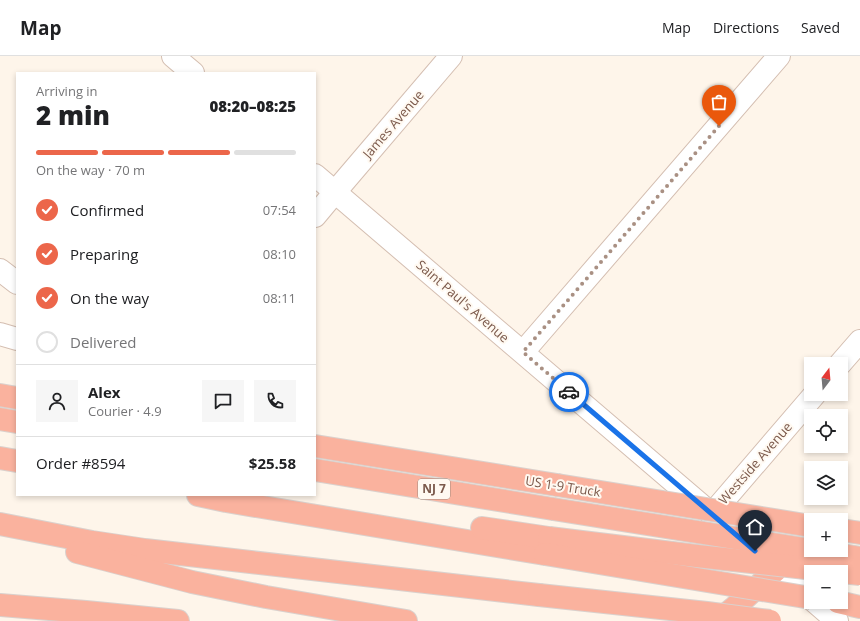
<!DOCTYPE html>
<html lang="en">
<head>
<meta charset="utf-8">
<style>
	body { margin:0; font-family:"Open Sans",sans-serif; background:#f6f6f6; color:#202124; height:100vh; display:flex; flex-direction:column; font-size:15px; white-space:nowrap }
	* { box-sizing:border-box; margin:0 }
	p { font-size:13px; color:#757577 }
	.icon { flex:none; width:22px; height:22px; fill:none; stroke:currentColor; stroke-width:2; stroke-linecap:round; stroke-linejoin:round }
	.map { position:relative; flex:1; overflow:hidden }
	.panel { position:absolute; left:16px; top:16px; width:300px; height:424px; display:flex; flex-direction:column; background:#fff; border-radius:0px; box-shadow:0 2px 6px #0003 }
	.panel>* { flex:none }
	.needle { width:26px; rotate:16deg }
	.tools { position:absolute; left:804px; top:301px; display:grid; gap:8px }
	.tools a { display:grid; place-items:center; width:44px; height:44px; border-radius:0px; background:#fff; box-shadow:0 2px 6px #0003; font-size:20px }
	.pin { position:absolute; display:grid; place-items:center; width:34px; height:34px; color:#fff; margin:-41px -17px; border-radius:50% 50% 50% 0; rotate:-45deg; box-shadow:0 0 4px #0007 }
	.pin .icon { rotate:45deg }
	.courier { position:absolute; display:grid; place-items:center; width:40px; height:40px; margin:-20px; border:3px solid #1a73e8; border-radius:50%; background:#fff; color:#222; box-shadow:0 1px 5px #0007 }
	.headline em { font-style:normal; font-weight:800 }
	.headline div { display:flex; flex-direction:column-reverse }
	.headline { display:flex; align-items:center; justify-content:space-between; height:68px; padding:0 20px }
	h1 { font-size:26px; font-weight:800; line-height:30px }
	.bar { display:grid; grid-template-columns:repeat(4,1fr); gap:6px 4px; align-content:center; height:48px; padding:0 20px }
	.bar i { height:5px; border-radius:3px; background:#e0e0e0 }
	.bar .active { background:#ec664a }
	.bar p { grid-column:span 4 }
	.line { display:flex; align-items:center; gap:10px; padding:0 20px; border-top:1px solid #e0e0e0 }
	.line div { flex:1 }
	.round { display:grid; place-items:center; flex:none; width:42px; height:42px; border-radius:0px; background:#f6f6f6 }
	ol { padding:0 20px; list-style:none }
	li { display:flex; align-items:center; gap:12px; height:44px }
	li p { margin-inline-start:auto }
	li .icon { padding:4px; border-radius:50%; background:#ec664a; color:#fff; stroke-width:4 }
	li:last-child { color:#757577 }
	li i { width:22px; height:22px; border:2px solid #e0e0e0; border-radius:50% }
	header { display:flex; align-items:center; gap:24px; box-sizing:border-box; height:56px; padding:0 20px; background:#fff; border-bottom:1px solid #e0e0e0 }
	header strong { font-size:19px }
	nav { display:flex; gap:22px; margin-inline-start:auto; font-size:14px }
	.map>svg:first-child { display:block }
	.lines { fill:none; stroke-linecap:round; stroke-linejoin:round }
	.minor-casing { stroke:#d4beb1; stroke-width:24 }
	.highway-casing { stroke:#dad1cd; stroke-width:24 }
	.minor { stroke:#fff; stroke-width:22 }
	.highway { stroke:#fab29e; stroke-width:22 }
	.highway-bridge-casing { stroke:#dad1cd; stroke-width:24; stroke-linecap:butt }
	.highway-bridge { stroke:#fab29e; stroke-width:22 }
	.done { stroke:#a99083; stroke-width:4; stroke-dasharray:0 7.2 }
	.route { stroke:#1a73e8; stroke-width:5 }
	.labels { text-anchor:middle; stroke-width:4; stroke-linejoin:round; paint-order:stroke }
	.shield { fill:#fff9f1; stroke:#a3897d; stroke-width:1 }
	.shield-label { font-size:12px; font-weight:bold; fill:#7b594b }
	.street-label { font-size:13px; fill:#7b594b; stroke:#fff9f1 }
</style>
</head>
<body>
<header>
<strong>Map</strong>
<nav><a>Map</a><a>Directions</a><a>Saved</a></nav>
</header>
<div class="map">
<svg width="860" height="565" viewBox="0 0 860 565">
	<rect width="100%" height="100%" fill="#fef5ea"/>
	<g class="lines">
		<defs>
			<g id="minor">
				<path d="M173,0L193,17"/>
				<path d="M315,119L811,543"/>
				<path d="M315,160L335,136L451,0"/>
				<path d="M0,214L17,227"/>
				<path d="M0,278L17,283"/>
				<path d="M523,296L779,0"/>
				<path d="M840,308L860,285"/>
				<path d="M712,458L815,338"/>
				<path d="M815,546L837,565"/>
			</g>
			<g id="highway">
				<path d="M0,339L17,342"/>
				<path d="M0,363L17,366"/>
				<path d="M315,390L557,429"/>
				<path d="M0,402L17,405"/>
				<path d="M315,414L553,453"/>
				<path d="M198,439L226,445L545,498"/>
				<path d="M0,468L92,486L145,494L539,539"/>
				<path d="M482,472L549,482"/>
				<path d="M841,474L860,477"/>
				<path d="M77,496L192,526L266,541L406,565"/>
				<path d="M838,546L860,551"/>
				<path d="M0,549L86,556L178,565"/>
				<path d="M718,565L735,551L776,514"/>
			</g>
		</defs>
		<!-- minor casing -->
		<use href="#minor" class="minor-casing"/>
		<!-- highway casing -->
		<use href="#highway" class="highway-casing"/>
		<!-- minor -->
		<use href="#minor" class="minor"/>
		<!-- highway -->
		<use href="#highway" class="highway"/>
		<defs>
			<g id="highway-bridge">
				<path d="M557,429L811,470"/>
				<path d="M553,453L860,502"/>
				<path d="M549,482L697,500L860,518"/>
				<path d="M545,498L811,542"/>
				<path d="M539,539L707,557L770,565"/>
			</g>
		</defs>
		<!-- highway-bridge casing -->
		<use href="#highway-bridge" class="highway-bridge-casing"/>
		<!-- highway-bridge -->
		<use href="#highway-bridge" class="highway-bridge"/>
	</g>
	<g class="lines">
		<!-- done -->
		<path class="done" d="M569,336L523,296L719,70"/>
		<!-- route -->
		<path class="route" d="M569,336L755,495"/>
	</g>
	<g class="labels">
		<!-- shield labels -->
		<rect class="shield" x="418" y="423" width="32" height="20" rx="3"/>
		<g class="shield-label">
			<text x="434" y="437">NJ 7</text>
		</g>
		<!-- street labels -->
		<g class="street-label">
			<text transform="translate(393 68) rotate(-49)" y="5">James Avenue</text>
			<text transform="translate(463 245) rotate(41)" y="5">Saint Paul's Avenue</text>
			<text transform="translate(755 407) rotate(-49)" y="5">Westside Avenue</text>
			<text transform="translate(563 430) rotate(9)" y="5">US 1-9 Truck</text>
		</g>
	</g>
</svg>
<div class="tools">
<a><svg class="needle" viewBox="-14 -14 28 28"><path d="M0-13l5 13h-10z" fill="#e53935"/><path d="M0 13l5-13h-10z" fill="#757577"/></svg></a>
<a><svg class="icon" aria-label="locate" viewBox="0 0 24 24"><circle cx="12" cy="12" r="6"/><path d="M12 2v4M12 18v4M2 12h4M18 12h4"/></svg></a>
<a><svg class="icon" aria-label="layers" viewBox="0 0 24 24"><path d="M12 4l9 5-9 5-9-5zM3 14l9 5 9-5"/></svg></a>
<a>+</a>
<a>−</a>
</div>
<div class="pin" style="left:719px;top:70px;background:#ea580c"><svg class="icon" aria-label="bag" viewBox="0 0 24 24"><path d="M5 8h14l-1 12H6zM9 8a3 3 0 0 1 6 0"/></svg></div>
<div class="pin" style="left:755px;top:495px;background:#1f2937"><svg class="icon" aria-label="home" viewBox="0 0 24 24"><path d="M3 11l9-7 9 7M6 9v11h12V9"/></svg></div>
<div class="courier" style="left:569px;top:336px"><svg class="icon" aria-label="car" viewBox="0 0 24 24"><path d="M5 17H2v-5l4-1 3-4h7l3 4 3 1v5h-3M9 17h6M6 11h13"/><circle cx="7" cy="17" r="2"/><circle cx="17" cy="17" r="2"/></svg></div>
<section class="panel">
<div class="headline"><div><h1>2 min</h1><p>Arriving in</p></div><em>08:20–08:25</em></div>
<div class="bar"><i class="active"></i><i class="active"></i><i class="active"></i><i></i><p>On the way · 70 m</p></div>
<ol>
<li><svg class="icon" aria-label="check" viewBox="0 0 24 24"><path d="M5 12l5 5 9-10"/></svg>Confirmed<p>07:54</p></li>
<li><svg class="icon" aria-label="check" viewBox="0 0 24 24"><path d="M5 12l5 5 9-10"/></svg>Preparing<p>08:10</p></li>
<li><svg class="icon" aria-label="check" viewBox="0 0 24 24"><path d="M5 12l5 5 9-10"/></svg>On the way<p>08:11</p></li>
<li><i></i>Delivered</li>
</ol>
<div class="line" style="height:72px"><a class="round"><svg class="icon" aria-label="person" viewBox="0 0 24 24"><circle cx="12" cy="8" r="4"/><path d="M4 21q1-7 8-7t8 7"/></svg></a><div><b>Alex</b><p>Courier · 4.9</p></div><a class="round"><svg class="icon" aria-label="chat" viewBox="0 0 24 24"><path d="M4 5h16v11H9l-5 4z"/></svg></a><a class="round"><svg class="icon" aria-label="phone" viewBox="0 0 24 24"><path d="M5 4h4l2 5-3 2q2 4 5 5l2-3 5 2v4C11 20 4 13 5 4z"/></svg></a></div>
<div class="line" style="height:52px"><div>Order #8594</div><b>$25.58</b></div>
</section>
</div>
</body>
</html>
